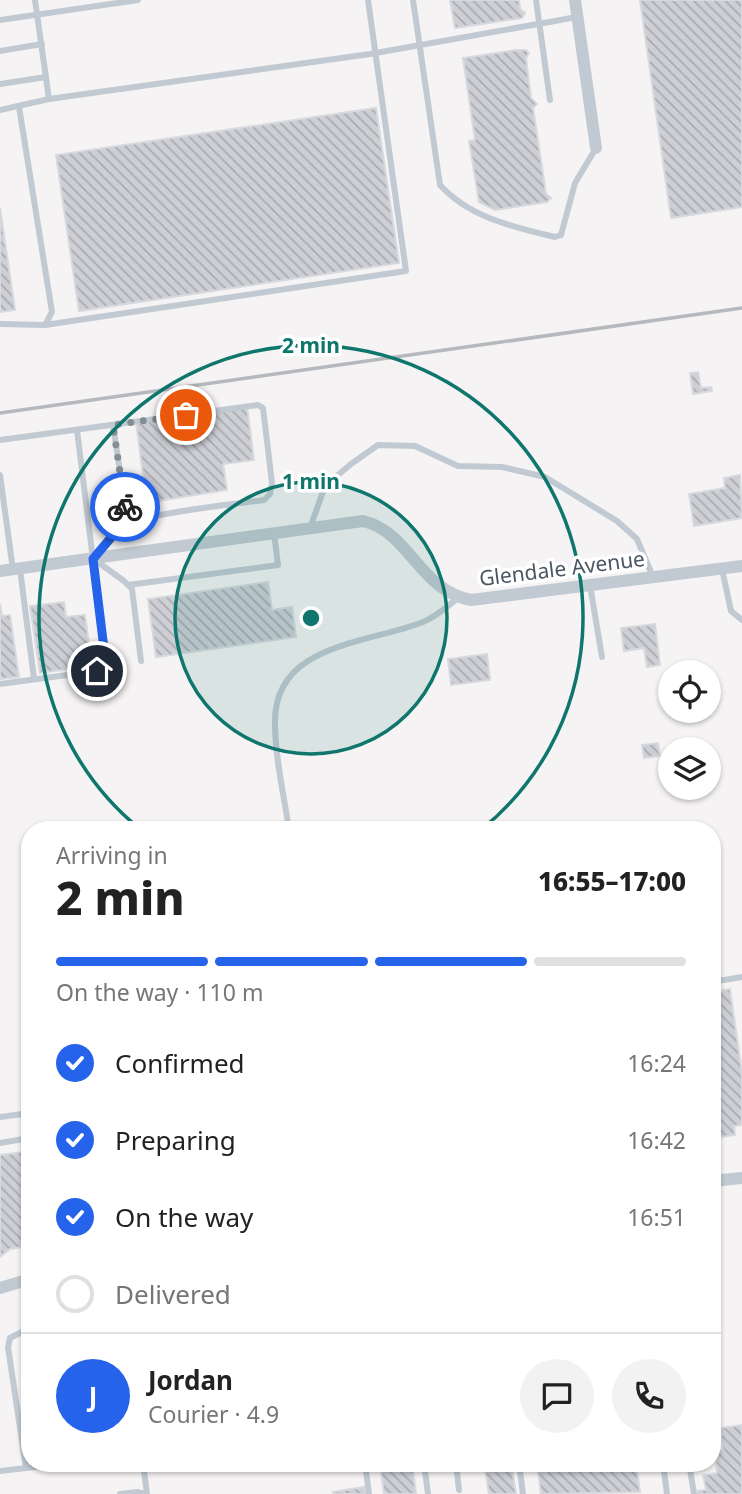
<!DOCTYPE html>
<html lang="en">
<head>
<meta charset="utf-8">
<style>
	body { margin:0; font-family:"Noto Sans",sans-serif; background:#f2f2f2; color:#222; height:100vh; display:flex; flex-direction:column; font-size:26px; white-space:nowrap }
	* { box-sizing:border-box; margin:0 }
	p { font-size:23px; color:#767676 }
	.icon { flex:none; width:38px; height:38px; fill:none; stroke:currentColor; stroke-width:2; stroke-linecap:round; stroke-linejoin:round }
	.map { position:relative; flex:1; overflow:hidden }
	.panel { position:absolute; left:21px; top:821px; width:700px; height:651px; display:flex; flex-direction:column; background:#fff; border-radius:28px; box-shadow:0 2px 5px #0004 }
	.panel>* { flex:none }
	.tools { position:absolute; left:658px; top:660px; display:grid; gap:14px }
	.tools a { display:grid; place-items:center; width:63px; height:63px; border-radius:50%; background:#fff; box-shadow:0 2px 5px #0004; font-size:35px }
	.pin { position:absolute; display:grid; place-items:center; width:60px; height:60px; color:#fff; margin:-30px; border:4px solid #fff; border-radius:50%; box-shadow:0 2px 7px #0007 }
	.courier { position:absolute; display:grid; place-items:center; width:70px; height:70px; margin:-35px; border:5px solid #2563eb; border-radius:50%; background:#fff; color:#222; box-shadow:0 2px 9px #0007 }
	.summary em { font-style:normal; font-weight:800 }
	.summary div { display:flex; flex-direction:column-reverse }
	.summary { display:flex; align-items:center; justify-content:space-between; height:119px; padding:0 35px }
	h1 { font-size:46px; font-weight:800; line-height:52px }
	.bar { display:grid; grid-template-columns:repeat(4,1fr); gap:10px 7px; align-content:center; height:84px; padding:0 35px }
	.bar i { height:9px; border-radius:5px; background:#e0e0e0 }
	.bar .selected { background:#2563eb }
	.bar p { grid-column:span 4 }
	.line { display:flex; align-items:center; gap:18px; padding:0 35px; border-top:2px solid #e0e0e0 }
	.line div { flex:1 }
	.round { display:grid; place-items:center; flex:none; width:74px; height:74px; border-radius:37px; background:#f2f2f2 }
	ol { padding:0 35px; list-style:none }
	li { display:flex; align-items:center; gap:21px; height:77px }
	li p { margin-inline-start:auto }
	li .icon { padding:7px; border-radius:50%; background:#2563eb; color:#fff; stroke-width:4 }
	li:last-child { color:#767676 }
	li i { width:38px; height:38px; border:4px solid #e0e0e0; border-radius:50% }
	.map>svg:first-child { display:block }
	.building { fill:url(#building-back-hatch); stroke:#d7d9de; stroke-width:2 }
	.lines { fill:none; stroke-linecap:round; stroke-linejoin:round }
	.service { stroke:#c1cad2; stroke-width:6 }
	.minor { stroke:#c1cad2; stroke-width:12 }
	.rail { stroke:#b5b8bd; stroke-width:3.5 }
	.done { stroke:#868d94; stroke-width:7; stroke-dasharray:0 12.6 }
	.route { stroke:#2563eb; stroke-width:9 }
	.ring { fill:none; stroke:#0f766e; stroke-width:3.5 }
	.labels { text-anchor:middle; stroke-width:7; stroke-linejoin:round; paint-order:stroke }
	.street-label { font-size:21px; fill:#4a5661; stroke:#fff }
	.centre { fill:#0f766e; stroke:#fff; stroke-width:3.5 }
	.ring-label { font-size:21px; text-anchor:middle; font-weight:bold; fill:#0f766e; stroke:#fff; stroke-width:7; stroke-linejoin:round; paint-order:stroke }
</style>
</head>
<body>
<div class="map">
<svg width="742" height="1494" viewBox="0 0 742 1494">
	<defs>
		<pattern id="building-back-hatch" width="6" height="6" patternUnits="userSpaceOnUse" patternTransform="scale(1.75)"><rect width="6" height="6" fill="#cdcfd5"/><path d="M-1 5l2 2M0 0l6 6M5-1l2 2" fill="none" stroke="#a8abb0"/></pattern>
	</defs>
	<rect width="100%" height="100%" fill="#f5f3f3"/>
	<!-- building -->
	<g class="building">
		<path d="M450,0H519L520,9L525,13L522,18L455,28Z"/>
		<path d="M640,0H742V207L671,218Z"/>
		<path d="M516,50H526L529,53L526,58L531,98L537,104L533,108L546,194L551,198L547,202L495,210L479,202L469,141L475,140L463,58Z"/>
		<path d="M376,108L399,263L79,311L56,155Z"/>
		<path d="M0,208L15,310L0,312Z"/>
		<path d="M698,372L701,388L711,387L712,391L693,394L690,373Z"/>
		<path d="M247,407L254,460L223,464L227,490L158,501L145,491L136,422Z"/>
		<path d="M740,475L742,518L694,526L689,494L725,488L724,478Z"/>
		<path d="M268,582L272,610L292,607L296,637L156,657L148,599Z"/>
		<path d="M64,602L66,617L85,615L92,666L40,673L30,606Z"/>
		<path d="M0,604L2,616L10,615L19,677L0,679Z"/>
		<path d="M655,624L660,665L647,667L644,648L624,651L621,628Z"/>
		<path d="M487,654L490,680L451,685L448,659Z"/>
		<path d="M658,743L660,756L644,758L642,745Z"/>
		<path d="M730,989L742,1073V1125L734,1126L735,1135L714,1138L712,992Z"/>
		<path d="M23,1152L30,1200V1246L10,1249L0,1257V1155Z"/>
		<path d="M742,1425V1494H698V1491L706,1490L703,1475L717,1473L715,1451L723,1450L720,1428Z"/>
		<path d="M380,1463H412L416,1494H384Z"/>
		<path d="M484,1463H511L516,1494H489Z"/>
		<path d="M537,1463H636L640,1492L541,1494Z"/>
		<path d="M364,1487L365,1494H334L333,1492Z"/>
	</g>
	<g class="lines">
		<!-- service -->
		<g class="service">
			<path d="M413,0L440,185C470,218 514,227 555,237L561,235L575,183L596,148"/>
			<path d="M536,0L550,100"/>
			<path d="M0,20L138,0"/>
			<path d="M0,51L42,44"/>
			<path d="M0,84L46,77"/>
			<path d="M49,99L370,54L577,17"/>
			<path d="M0,110L49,99L35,0"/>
			<path d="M0,324L45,325L52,312L19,107"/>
			<path d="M45,325L406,271L368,0"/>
			<path d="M113,425L128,524"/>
			<path d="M0,440L258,405L263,408L272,483L270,494L264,500C237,504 136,514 119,528C110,535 102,548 94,557"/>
			<path d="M0,475L13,570"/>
			<path d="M310,528L325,486L351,464L378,445L415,446L458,466L502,467L545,477L617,521L637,539L653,577"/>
			<path d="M95,560L124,581L132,589L141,661"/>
			<path d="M20,569L34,679"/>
			<path d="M722,569L731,611L742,620"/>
			<path d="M128,585L278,565L274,533"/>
			<path d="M590,585L602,657"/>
			<path d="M0,684L97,671L106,665L77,430"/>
			<path d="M289,830C284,795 275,758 275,724C273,643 368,644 423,622C436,617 448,606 458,598"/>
			<path d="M712,982L742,977"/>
			<path d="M26,1113L29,1138"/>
			<path d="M0,1117L30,1113"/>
			<path d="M0,1143L29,1138L30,1145"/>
			<path d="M143,1463L147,1494"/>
			<path d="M365,1463L369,1494"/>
			<path d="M424,1463L428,1494"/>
			<path d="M456,1463L459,1490"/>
			<path d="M519,1463L523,1494"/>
			<path d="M663,1463L667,1494"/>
			<path d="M26,1468L8,1347L10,1338L30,1328"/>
			<path d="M0,1471L69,1463"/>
			<path d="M120,1494L137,1492L146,1494"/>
			<path d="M694,1494L690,1469L699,1463"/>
		</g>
		<!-- minor -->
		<g class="minor">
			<path d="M575,0L596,148"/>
			<path d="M0,571L363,521C410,532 419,590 471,600L742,566"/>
			<path d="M712,1181L742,1178"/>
			<path d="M0,1288L30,1279"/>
		</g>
		<!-- rail -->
		<path class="rail" d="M0,413L742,308"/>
	</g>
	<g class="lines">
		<!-- done -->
		<path class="done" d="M125,507L113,425L186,415"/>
		<!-- route -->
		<path class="route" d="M97,671L106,665L93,559L120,527L128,524L125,507"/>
	</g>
	<!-- distance rings -->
	<circle cx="311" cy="618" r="136" fill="#0f766e" fill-opacity=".12"/>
	<g class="ring">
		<circle cx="311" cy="618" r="136"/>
		<path d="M140 829A272 272 0 1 1 482 829"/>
	</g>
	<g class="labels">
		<!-- street labels -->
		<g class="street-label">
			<text transform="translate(562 569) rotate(-7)" y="7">Glendale Avenue</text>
		</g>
	</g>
	<circle cx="311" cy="618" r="10" class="centre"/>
	<g class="ring-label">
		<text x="311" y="353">2 min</text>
		<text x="311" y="489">1 min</text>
	</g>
</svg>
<div class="tools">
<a><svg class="icon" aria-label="locate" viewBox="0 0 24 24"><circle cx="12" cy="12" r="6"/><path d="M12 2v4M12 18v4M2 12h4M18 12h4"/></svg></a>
<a><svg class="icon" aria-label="layers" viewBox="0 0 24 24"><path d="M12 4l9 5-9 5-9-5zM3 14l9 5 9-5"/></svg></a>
</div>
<div class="pin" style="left:186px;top:415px;background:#ea580c"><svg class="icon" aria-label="bag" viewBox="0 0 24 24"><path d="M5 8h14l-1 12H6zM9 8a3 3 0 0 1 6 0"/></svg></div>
<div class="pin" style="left:97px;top:671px;background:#1f2937"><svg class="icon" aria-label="home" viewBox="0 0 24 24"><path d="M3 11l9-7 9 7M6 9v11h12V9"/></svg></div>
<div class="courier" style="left:125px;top:507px"><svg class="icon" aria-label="bike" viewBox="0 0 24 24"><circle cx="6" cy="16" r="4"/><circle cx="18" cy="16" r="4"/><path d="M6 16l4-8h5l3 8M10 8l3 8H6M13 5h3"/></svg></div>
<section class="panel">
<div class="summary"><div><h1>2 min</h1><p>Arriving in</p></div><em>16:55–17:00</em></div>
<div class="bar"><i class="selected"></i><i class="selected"></i><i class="selected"></i><i></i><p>On the way · 110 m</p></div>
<ol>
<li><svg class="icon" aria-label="check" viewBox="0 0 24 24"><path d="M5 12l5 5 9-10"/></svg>Confirmed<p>16:24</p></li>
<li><svg class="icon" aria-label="check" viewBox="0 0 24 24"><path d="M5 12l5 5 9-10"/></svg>Preparing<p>16:42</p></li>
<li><svg class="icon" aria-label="check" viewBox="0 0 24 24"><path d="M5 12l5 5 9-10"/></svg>On the way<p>16:51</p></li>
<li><i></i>Delivered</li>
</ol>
<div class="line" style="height:126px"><b class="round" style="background:#2563eb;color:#fff">J</b><div><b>Jordan</b><p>Courier · 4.9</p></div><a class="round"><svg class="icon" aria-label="chat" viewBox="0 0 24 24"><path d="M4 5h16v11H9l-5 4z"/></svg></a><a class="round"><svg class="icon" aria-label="phone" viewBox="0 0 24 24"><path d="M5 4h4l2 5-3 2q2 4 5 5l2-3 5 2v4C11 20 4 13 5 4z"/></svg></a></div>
</section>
</div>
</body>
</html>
